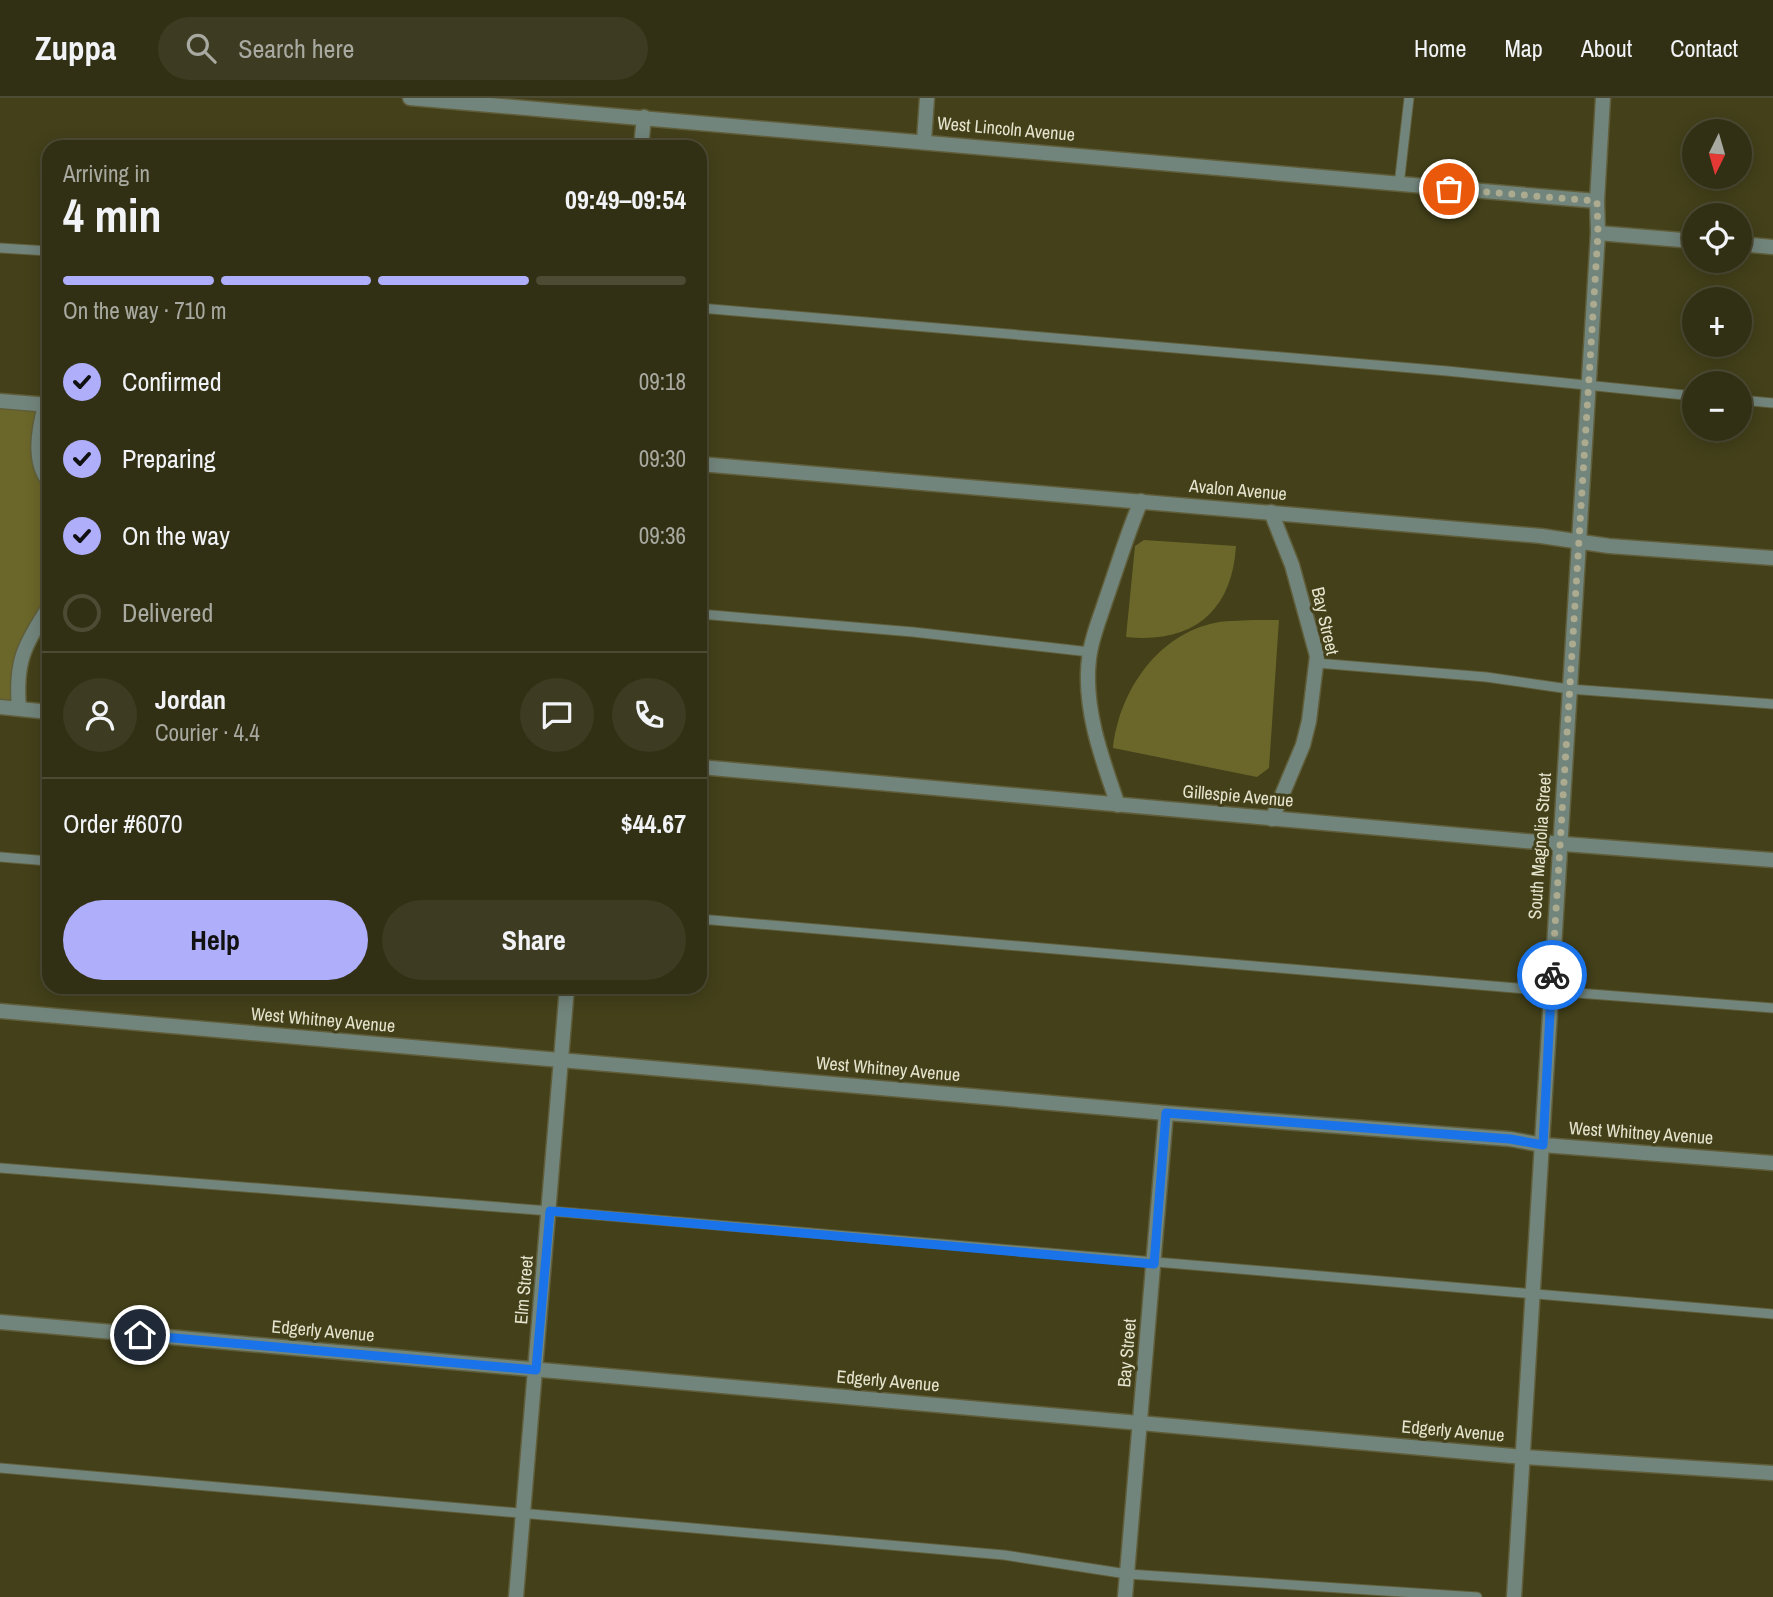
<!DOCTYPE html>
<html lang="en">
<head>
<meta charset="utf-8">
<style>
	body { margin:0; font-family:"Archivo Narrow",sans-serif; background:#3d3c22; color:#f1f3f6; height:100vh; display:flex; flex-direction:column; font-size:26px; white-space:nowrap }
	* { box-sizing:border-box; margin:0 }
	p { font-size:23px; color:#a8a9a0 }
	.icon { flex:none; width:38px; height:38px; fill:none; stroke:currentColor; stroke-width:2; stroke-linecap:round; stroke-linejoin:round }
	.map { position:relative; flex:1; overflow:hidden }
	.details { position:absolute; left:42px; top:42px; width:665px; height:854px; display:flex; flex-direction:column; background:#323014; border-radius:21px; box-shadow:0 4px 18px #0003,0 0 0 2px #4d4b34 }
	.details>* { flex:none }
	.needle { width:46px; rotate:185deg }
	.fabs { position:absolute; left:1682px; top:21px; display:grid; gap:14px }
	.fabs a { display:grid; place-items:center; width:70px; height:70px; border-radius:50%; background:#323014; box-shadow:0 4px 18px #0003,0 0 0 2px #4d4b34; font-size:35px }
	.pin { position:absolute; display:grid; place-items:center; width:60px; height:60px; color:#fff; margin:-30px; border:4px solid #fff; border-radius:50%; box-shadow:0 2px 7px #0007 }
	.courier { position:absolute; display:grid; place-items:center; width:70px; height:70px; margin:-35px; border:5px solid #1a73e8; border-radius:50%; background:#fff; color:#222; box-shadow:0 2px 9px #0007 }
	.head em { font-style:normal; font-weight:700 }
	.head div { display:flex; flex-direction:column-reverse }
	.head { display:flex; align-items:center; justify-content:space-between; height:119px; padding:0 21px }
	h1 { font-size:46px; font-weight:700; line-height:52px }
	.bar { display:grid; grid-template-columns:repeat(4,1fr); gap:10px 7px; align-content:center; height:84px; padding:0 21px }
	.bar i { height:9px; border-radius:5px; background:#4d4b34 }
	.bar .selected { background:#afaefa }
	.bar p { grid-column:span 4 }
	.line { display:flex; align-items:center; gap:18px; padding:0 21px; border-top:2px solid #4d4b34 }
	.line div { flex:1 }
	.round { display:grid; place-items:center; flex:none; width:74px; height:74px; border-radius:37px; background:#3d3c22 }
	ol { padding:0 21px; list-style:none }
	li { display:flex; align-items:center; gap:21px; height:77px }
	li p { margin-inline-start:auto }
	li .icon { padding:7px; border-radius:50%; background:#afaefa; color:#111; stroke-width:4 }
	li:last-child { color:#a8a9a0 }
	li i { width:38px; height:38px; border:4px solid #4d4b34; border-radius:50% }
	.button { display:flex; gap:14px; margin-top:auto; padding:14px 21px }
	.button a { flex:1; height:80px; border-radius:42px; background:#afaefa; color:#111; font-size:28px; font-weight:700; line-height:80px; text-align:center }
	.button a+a { background:#3d3c22; color:#f1f3f6 }
	header { display:flex; align-items:center; gap:42px; box-sizing:border-box; height:98px; padding:0 35px; background:#323014; border-bottom:2px solid #4d4b34 }
	header strong { font-size:33px }
	nav { display:flex; gap:38px; margin-inline-start:auto; font-size:24px }
	.search { width:490px; height:63px; background:#3d3c22; display:flex; align-items:center; gap:18px; box-sizing:border-box; padding:0 24px; border-radius:38px; color:#a8a9a0; font-size:26px }
	.map>svg:first-child { display:block }
	.green { fill:#6b6629 }
	.lines { fill:none; stroke-linecap:round; stroke-linejoin:round }
	.service-casing { stroke:#605e3a; stroke-width:11 }
	.minor-casing { stroke:#605e3a; stroke-width:17 }
	.tertiary-casing { stroke:#605e3a; stroke-width:17 }
	.service { stroke:#72857c; stroke-width:9 }
	.minor { stroke:#72857c; stroke-width:14 }
	.tertiary { stroke:#72857c; stroke-width:14 }
	.done { stroke:#acab8f; stroke-width:7; stroke-dasharray:0 12.6 }
	.route { stroke:#1a73e8; stroke-width:9 }
	.labels { text-anchor:middle; stroke-width:6; stroke-linejoin:round; paint-order:stroke }
	.street-label { font-size:18px; fill:#e5e4ce; stroke:#43401a }
</style>
</head>
<body>
<header>
<strong>Zuppa</strong>
<div class="search"><svg class="icon" aria-label="search" viewBox="0 0 24 24"><circle cx="10" cy="10" r="6"/><path d="M15 15l6 6"/></svg>Search here</div>
<nav><a>Home</a><a>Map</a><a>About</a><a>Contact</a></nav>
</header>
<div class="map">
<svg width="1773" height="1499" viewBox="0 0 1773 1499">
	<rect width="100%" height="100%" fill="#43401a"/>
	<!-- green -->
	<g class="green">
		<path d="M0,306L41,309L36,337L49,388V505L28,536L16,607L0,606Z"/>
		<path d="M1144,442L1236,448C1232,514 1192,546 1126,539L1135,448Z"/>
		<path d="M1253,522H1279L1269,670L1257,679L1113,650C1119,595 1155,540 1210,526C1224,522 1240,523 1253,522Z"/>
	</g>
	<g class="lines">
		<defs>
			<g id="service">
				<path d="M1399,87L1409,0"/>
				<path d="M0,150L49,153"/>
				<path d="M700,210L1447,273L1694,298"/>
				<path d="M1740,302L1773,305"/>
				<path d="M700,516L913,534L1090,554"/>
				<path d="M1316,565L1486,579L1569,591L1773,606"/>
				<path d="M0,759L49,763"/>
				<path d="M700,821L1551,893L1773,910"/>
				<path d="M0,1070L550,1113L1773,1216"/>
				<path d="M0,1370L1004,1457L1127,1476L1477,1499"/>
			</g>
			<g id="minor">
				<path d="M410,0L1597,103"/>
				<path d="M924,43L927,0"/>
				<path d="M641,49L644,19"/>
				<path d="M1598,135L1694,143"/>
				<path d="M1740,146L1773,149"/>
				<path d="M0,303L49,307"/>
				<path d="M45,307C39,331 32,362 49,384"/>
				<path d="M700,366L1541,438L1609,448L1773,460"/>
				<path d="M1271,414L1292,467L1317,558L1309,623L1303,647L1272,721"/>
				<path d="M0,609L49,614"/>
				<path d="M19,610C15,564 24,547 49,509"/>
				<path d="M700,669L1525,743L1773,762"/>
				<path d="M1118,707C1102,661 1083,610 1089,561C1091,541 1099,523 1105,504C1117,470 1127,436 1141,403"/>
				<path d="M0,913L1166,1015L1510,1041L1543,1047L1773,1065"/>
				<path d="M1524,1359L1773,1375"/>
				<path d="M516,1499L567,889"/>
				<path d="M1125,1499L1166,1015"/>
			</g>
			<g id="tertiary">
				<path d="M0,1224L1524,1359"/>
				<path d="M1514,1499L1598,135L1597,103L1603,0"/>
			</g>
		</defs>
		<!-- service casing -->
		<use href="#service" class="service-casing"/>
		<!-- minor casing -->
		<use href="#minor" class="minor-casing"/>
		<!-- tertiary casing -->
		<use href="#tertiary" class="tertiary-casing"/>
		<!-- service -->
		<use href="#service" class="service"/>
		<!-- minor -->
		<use href="#minor" class="minor"/>
		<!-- tertiary -->
		<use href="#tertiary" class="tertiary"/>
	</g>
	<g class="lines">
		<!-- done -->
		<path class="done" d="M1449,91L1597,103L1598,135L1552,877"/>
		<!-- route -->
		<path class="route" d="M140,1237L536,1272L550,1113L1154,1166L1166,1015L1510,1041L1543,1047L1552,877"/>
	</g>
	<g class="labels">
		<!-- street labels -->
		<g class="street-label">
			<text transform="translate(1006 31) rotate(5)" y="6">West Lincoln Avenue</text>
			<text transform="translate(1238 392) rotate(5)" y="6">Avalon Avenue</text>
			<text transform="translate(1325 523) rotate(77)" y="6">Bay Street</text>
			<text transform="translate(1238 698) rotate(5)" y="6">Gillespie Avenue</text>
			<text transform="translate(1540 748) rotate(-86)" y="6">South Magnolia Street</text>
			<text transform="translate(323 922) rotate(5)" y="6">West Whitney Avenue</text>
			<text transform="translate(888 971) rotate(5)" y="6">West Whitney Avenue</text>
			<text transform="translate(1641 1035) rotate(4)" y="6">West Whitney Avenue</text>
			<text transform="translate(524 1192) rotate(-85)" y="6">Elm Street</text>
			<text transform="translate(323 1233) rotate(5)" y="6">Edgerly Avenue</text>
			<text transform="translate(1127 1255) rotate(-85)" y="6">Bay Street</text>
			<text transform="translate(888 1283) rotate(5)" y="6">Edgerly Avenue</text>
			<text transform="translate(1453 1333) rotate(5)" y="6">Edgerly Avenue</text>
		</g>
	</g>
</svg>
<div class="fabs">
<a><svg class="needle" viewBox="-14 -14 28 28"><path d="M0-13l5 13h-10z" fill="#e53935"/><path d="M0 13l5-13h-10z" fill="#a8a9a0"/></svg></a>
<a><svg class="icon" aria-label="locate" viewBox="0 0 24 24"><circle cx="12" cy="12" r="6"/><path d="M12 2v4M12 18v4M2 12h4M18 12h4"/></svg></a>
<a>+</a>
<a>−</a>
</div>
<div class="pin" style="left:1449px;top:91px;background:#ea580c"><svg class="icon" aria-label="bag" viewBox="0 0 24 24"><path d="M5 8h14l-1 12H6zM9 8a3 3 0 0 1 6 0"/></svg></div>
<div class="pin" style="left:140px;top:1237px;background:#1f2937"><svg class="icon" aria-label="home" viewBox="0 0 24 24"><path d="M3 11l9-7 9 7M6 9v11h12V9"/></svg></div>
<div class="courier" style="left:1552px;top:877px"><svg class="icon" aria-label="bike" viewBox="0 0 24 24"><circle cx="6" cy="16" r="4"/><circle cx="18" cy="16" r="4"/><path d="M6 16l4-8h5l3 8M10 8l3 8H6M13 5h3"/></svg></div>
<section class="details">
<div class="head"><div><h1>4 min</h1><p>Arriving in</p></div><em>09:49–09:54</em></div>
<div class="bar"><i class="selected"></i><i class="selected"></i><i class="selected"></i><i></i><p>On the way · 710 m</p></div>
<ol>
<li><svg class="icon" aria-label="check" viewBox="0 0 24 24"><path d="M5 12l5 5 9-10"/></svg>Confirmed<p>09:18</p></li>
<li><svg class="icon" aria-label="check" viewBox="0 0 24 24"><path d="M5 12l5 5 9-10"/></svg>Preparing<p>09:30</p></li>
<li><svg class="icon" aria-label="check" viewBox="0 0 24 24"><path d="M5 12l5 5 9-10"/></svg>On the way<p>09:36</p></li>
<li><i></i>Delivered</li>
</ol>
<div class="line" style="height:126px"><a class="round"><svg class="icon" aria-label="person" viewBox="0 0 24 24"><circle cx="12" cy="8" r="4"/><path d="M4 21q1-7 8-7t8 7"/></svg></a><div><b>Jordan</b><p>Courier · 4.4</p></div><a class="round"><svg class="icon" aria-label="chat" viewBox="0 0 24 24"><path d="M4 5h16v11H9l-5 4z"/></svg></a><a class="round"><svg class="icon" aria-label="phone" viewBox="0 0 24 24"><path d="M5 4h4l2 5-3 2q2 4 5 5l2-3 5 2v4C11 20 4 13 5 4z"/></svg></a></div>
<div class="line" style="height:91px"><div>Order #6070</div><b>$44.67</b></div>
<div class="button"><a>Help</a><a>Share</a></div>
</section>
</div>
</body>
</html>
